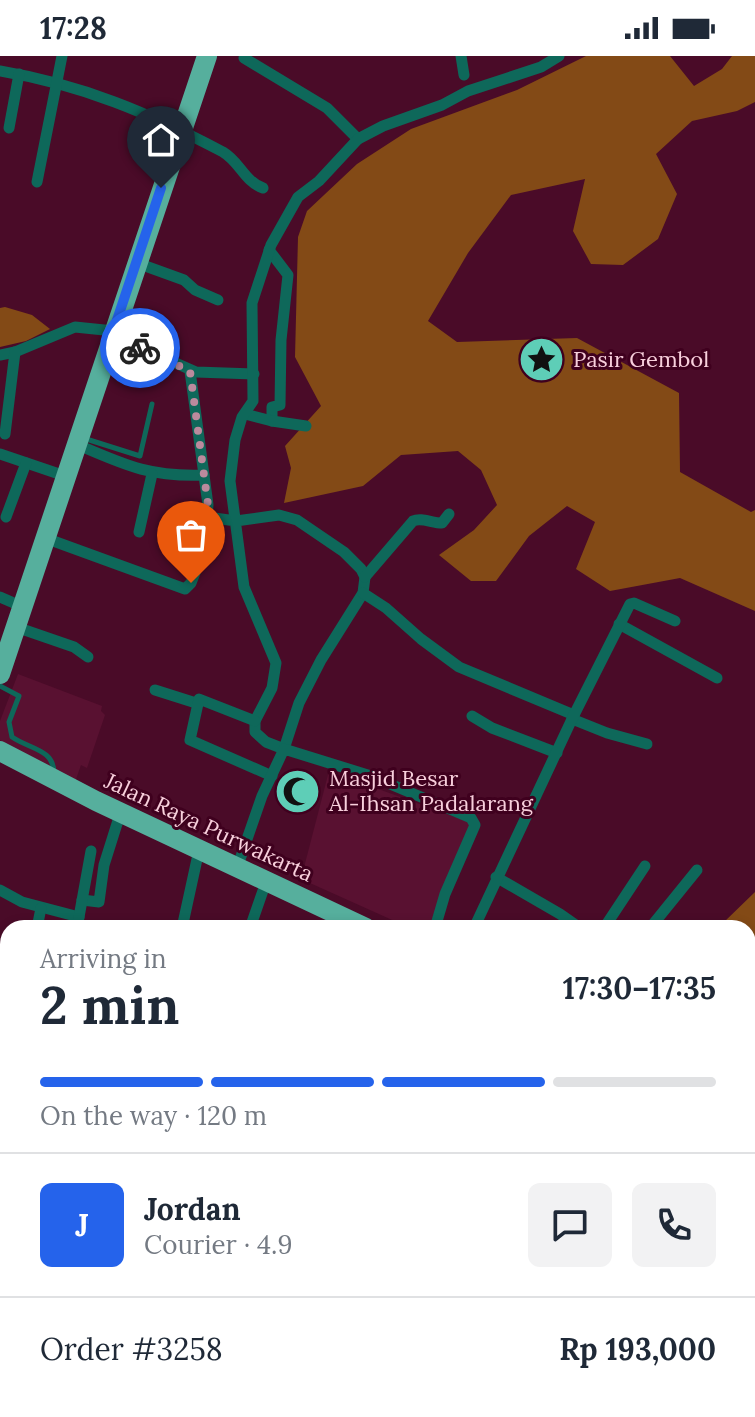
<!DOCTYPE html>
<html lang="en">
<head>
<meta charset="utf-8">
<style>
	body { margin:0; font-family:Lora,serif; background:#f2f2f3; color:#1f2937; height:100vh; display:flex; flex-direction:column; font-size:30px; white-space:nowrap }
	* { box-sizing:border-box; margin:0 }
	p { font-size:26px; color:#747a83 }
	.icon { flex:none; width:44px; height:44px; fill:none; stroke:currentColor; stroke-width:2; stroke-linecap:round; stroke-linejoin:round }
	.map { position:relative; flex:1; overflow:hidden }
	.panel { position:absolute; left:0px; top:864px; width:756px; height:498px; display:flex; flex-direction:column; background:#fff; border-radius:24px 24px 0 0; box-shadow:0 4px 12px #0003 }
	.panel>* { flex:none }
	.pin { position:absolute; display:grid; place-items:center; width:68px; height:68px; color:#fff; margin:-82px -34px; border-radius:50% 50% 50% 0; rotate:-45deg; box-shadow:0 0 8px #0007 }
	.pin .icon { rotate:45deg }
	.courier { position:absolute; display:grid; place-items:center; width:80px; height:80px; margin:-40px; border:6px solid #2563eb; border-radius:50%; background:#fff; color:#222; box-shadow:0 2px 10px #0007 }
	.overview em { font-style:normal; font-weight:700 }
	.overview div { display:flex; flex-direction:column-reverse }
	.overview { display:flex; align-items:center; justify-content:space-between; height:136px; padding:0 40px }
	h1 { font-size:52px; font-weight:700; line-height:60px }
	.bar { display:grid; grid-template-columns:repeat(4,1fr); gap:12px 8px; align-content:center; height:96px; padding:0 40px }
	.bar i { height:10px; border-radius:6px; background:#e0e1e3 }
	.bar .on { background:#2563eb }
	.bar p { grid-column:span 4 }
	.line { display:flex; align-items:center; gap:20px; padding:0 40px; border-top:2px solid #e0e1e3 }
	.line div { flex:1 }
	.round { display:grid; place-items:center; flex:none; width:84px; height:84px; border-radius:12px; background:#f2f2f3 }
	.status { display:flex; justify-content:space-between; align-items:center; height:56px; padding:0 40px; background:#fff; direction:ltr }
	.status svg { height:22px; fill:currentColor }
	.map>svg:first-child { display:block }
	.built { fill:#591131 }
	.forest { fill:#834a16 }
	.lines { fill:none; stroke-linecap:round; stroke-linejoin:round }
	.path { stroke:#925c72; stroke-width:2; stroke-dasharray:4 4; stroke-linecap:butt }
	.lane { stroke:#0e685a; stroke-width:5 }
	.street { stroke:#0e685a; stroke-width:11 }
	.highway { stroke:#56af9d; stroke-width:20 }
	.done { stroke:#bb8a9d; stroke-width:8; stroke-dasharray:0 14.4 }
	.route { stroke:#2563eb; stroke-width:10 }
	.labels { text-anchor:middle; stroke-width:6; stroke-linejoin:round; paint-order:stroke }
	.poi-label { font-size:22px; fill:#f8cfdc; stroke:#3f001e; text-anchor:start }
	.street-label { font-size:22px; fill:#f8cfdc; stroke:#3f001e }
</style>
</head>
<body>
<div class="status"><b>17:28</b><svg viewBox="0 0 49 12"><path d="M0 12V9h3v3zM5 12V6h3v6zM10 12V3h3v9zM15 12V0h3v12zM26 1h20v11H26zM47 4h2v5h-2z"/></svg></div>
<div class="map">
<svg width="755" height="1361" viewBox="0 0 755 1361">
	<rect width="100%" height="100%" fill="#4a0b28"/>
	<!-- built -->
	<g class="built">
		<path d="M18,618L102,650L101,655L105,659L87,712L81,709L75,726L7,692L0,684V665Z"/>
		<path d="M329,715L477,769L434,872H410L301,823Z"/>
	</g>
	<!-- forest -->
	<g class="forest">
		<path d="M586,0H670L694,30L722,13L732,0H755V46L737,55L692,65L656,98L677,138L658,183L623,209L591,208L573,175L585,123L511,139L468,197L428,265L457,286L577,282L679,337L680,416L751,456L755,454V555L680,522L610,535L576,513L595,466L567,450L529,480L496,525H471L439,499L474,474L497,449L481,414L458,395L401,399L363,430L284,447L291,412L285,390L321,350L295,301L298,181L307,155L357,108L411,73L517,34Z"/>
		<path d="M5,251L32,259L50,273L26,285L0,291V252Z"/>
		<path d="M755,836V905L748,906V872H722L723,867Z"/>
	</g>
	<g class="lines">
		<!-- path -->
		<g class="path">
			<path d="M273,1354L283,1356"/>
			<path d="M282,1361L283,1354"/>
			<path d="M375,1361L376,1354"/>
			<path d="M399,1361L400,1354"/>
		</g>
		<!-- lane -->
		<g class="lane">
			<path d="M83,382L140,400L152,348"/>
			<path d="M0,630L19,640L9,666L12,681C29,693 54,693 54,717"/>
			<path d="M748,1118L755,1103"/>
			<path d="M748,1313L755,1316"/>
		</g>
		<!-- street -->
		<g class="street">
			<path d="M461,0L464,19"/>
			<path d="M244,2L327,52L358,83"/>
			<path d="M0,15C83,29 149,57 223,96C240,106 244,125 263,132"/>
			<path d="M9,72L19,18"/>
			<path d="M37,126L62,0"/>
			<path d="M269,194L288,219L281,284L280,349L272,351V365"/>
			<path d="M137,207L184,224L195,234L218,244"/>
			<path d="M112,279L196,316L254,318"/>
			<path d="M0,299L15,296L75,271L114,275"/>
			<path d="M245,358L272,365L306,370"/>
			<path d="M5,378L15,296"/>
			<path d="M76,388C125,409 149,421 204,419"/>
			<path d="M0,398L65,420"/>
			<path d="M6,461L26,407"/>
			<path d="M207,461L236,465L279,459L297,464L344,496L361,513L365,521L363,537L321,604L299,647L284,693L266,686L255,676V665L272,632L276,607L244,531L230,425L235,384L242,361L253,345L252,247L271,189L298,141L319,125L358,83L383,70L442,49L468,35L541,11L559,0"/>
			<path d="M139,476L152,418"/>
			<path d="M45,482L185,533L191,527L198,509L205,481L208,449L190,315"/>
			<path d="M365,521L413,465C421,461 432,467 442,467L449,458"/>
			<path d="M363,537L386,552L421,583L459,611L574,659"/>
			<path d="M0,541L23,551"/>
			<path d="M619,568L717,622"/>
			<path d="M16,571L74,591L88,601"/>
			<path d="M155,634L196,647"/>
			<path d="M472,660L492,672L557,697"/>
			<path d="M572,663L607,677L647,688"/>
			<path d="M255,665L199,643L190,684L272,720"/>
			<path d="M237,812L262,740L284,693L371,720L471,762L475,769L445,838L435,872"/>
			<path d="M496,821L560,858L580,872"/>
			<path d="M0,834L22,846L79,861"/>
			<path d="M82,844L99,846L104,809L121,755"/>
			<path d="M37,872L41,852"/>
			<path d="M77,872L91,795"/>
			<path d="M182,872L199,794"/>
			<path d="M250,872L266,826"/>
			<path d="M474,872L572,663L630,548L634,547L675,565"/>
			<path d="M604,872L645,810"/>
			<path d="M650,872L697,814"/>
			<path d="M748,930L751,926"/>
			<path d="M0,947L8,949"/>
			<path d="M748,964L755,970"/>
			<path d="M0,1062L8,1038"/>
			<path d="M0,1105H8"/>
			<path d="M6,1216L8,1181"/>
			<path d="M0,1308L8,1272"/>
		</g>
		<!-- highway -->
		<g class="highway">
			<path d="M0,618L207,0"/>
			<path d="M0,695L96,745L366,872"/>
			<path d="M748,1045L755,1048"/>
		</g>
	</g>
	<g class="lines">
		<!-- done -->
		<path class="done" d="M140,292L190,315L208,449L205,481L191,527"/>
		<!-- route -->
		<path class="route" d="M140,292L112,279L161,132"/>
	</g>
	<!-- icons -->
	<defs>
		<symbol id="sight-disc" viewBox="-11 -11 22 22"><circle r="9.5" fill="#5eceb7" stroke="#3f001e"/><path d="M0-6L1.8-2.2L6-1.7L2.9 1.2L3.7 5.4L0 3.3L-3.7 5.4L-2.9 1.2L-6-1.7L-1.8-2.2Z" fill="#111"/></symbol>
		<symbol id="mosque-disc" viewBox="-11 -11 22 22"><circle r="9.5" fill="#5eceb7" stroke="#3f001e"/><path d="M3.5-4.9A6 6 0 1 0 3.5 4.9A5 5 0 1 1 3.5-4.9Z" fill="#111"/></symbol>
	</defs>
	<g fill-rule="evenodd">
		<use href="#sight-disc" x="516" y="278" width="51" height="51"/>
		<use href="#mosque-disc" x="272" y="710" width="51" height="51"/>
	</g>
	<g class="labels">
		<!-- poi labels -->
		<g class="poi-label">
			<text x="573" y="311">Pasir Gembol</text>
			<text x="329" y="730">Masjid Besar<tspan x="329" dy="25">Al-Ihsan Padalarang</tspan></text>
		</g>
		<!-- street labels -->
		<g class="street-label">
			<text transform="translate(209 771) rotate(25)" y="8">Jalan Raya Purwakarta</text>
		</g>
	</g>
</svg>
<div class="pin" style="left:191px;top:527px;background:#ea580c"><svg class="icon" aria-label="bag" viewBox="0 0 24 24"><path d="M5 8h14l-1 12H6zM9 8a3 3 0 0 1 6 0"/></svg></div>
<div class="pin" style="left:161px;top:132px;background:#1f2937"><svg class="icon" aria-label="home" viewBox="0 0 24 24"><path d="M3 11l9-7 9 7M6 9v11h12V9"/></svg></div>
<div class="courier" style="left:140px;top:292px"><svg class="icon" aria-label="bike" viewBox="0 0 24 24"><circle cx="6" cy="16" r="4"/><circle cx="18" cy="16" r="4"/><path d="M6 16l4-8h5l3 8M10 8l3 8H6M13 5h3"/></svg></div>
<section class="panel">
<div class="overview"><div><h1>2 min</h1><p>Arriving in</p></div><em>17:30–17:35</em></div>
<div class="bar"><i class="on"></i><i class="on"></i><i class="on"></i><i></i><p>On the way · 120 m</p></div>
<div class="line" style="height:144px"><b class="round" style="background:#2563eb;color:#fff">J</b><div><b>Jordan</b><p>Courier · 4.9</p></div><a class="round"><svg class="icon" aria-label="chat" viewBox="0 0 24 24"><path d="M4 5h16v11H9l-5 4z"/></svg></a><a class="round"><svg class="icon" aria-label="phone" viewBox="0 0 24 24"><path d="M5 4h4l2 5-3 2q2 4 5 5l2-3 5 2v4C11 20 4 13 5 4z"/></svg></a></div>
<div class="line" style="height:104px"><div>Order #3258</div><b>Rp 193,000</b></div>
</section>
</div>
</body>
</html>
